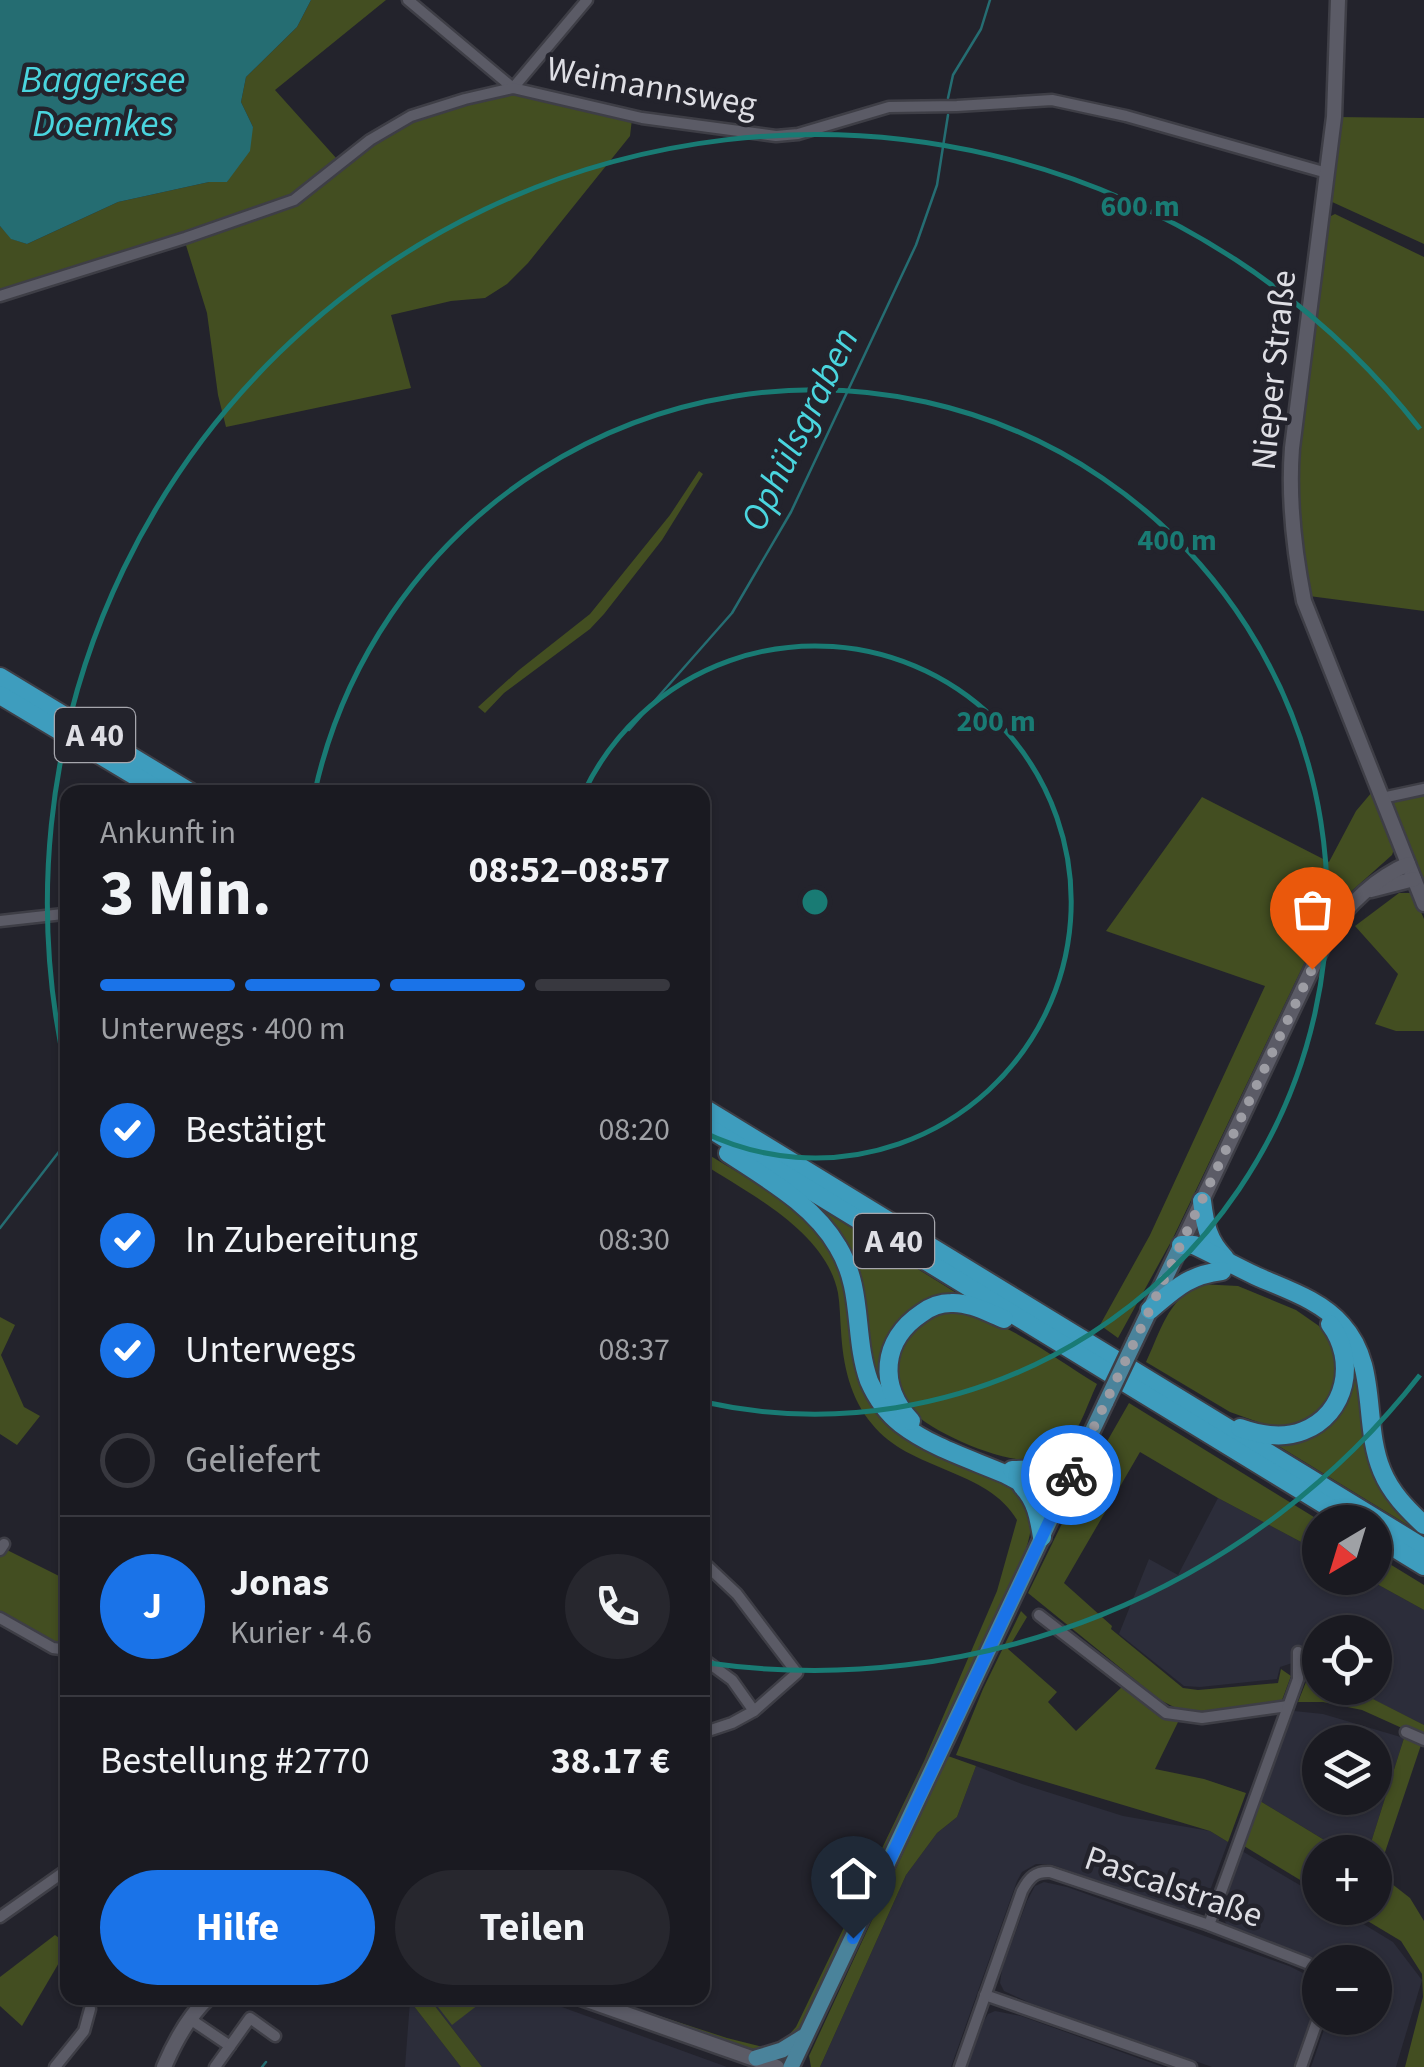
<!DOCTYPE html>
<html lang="de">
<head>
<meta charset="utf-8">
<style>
	body { margin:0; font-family:"Source Sans 3",sans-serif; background:#27272e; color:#f1f3f6; height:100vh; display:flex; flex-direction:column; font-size:38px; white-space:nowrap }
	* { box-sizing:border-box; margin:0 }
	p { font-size:32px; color:#9fa1a5 }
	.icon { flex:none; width:55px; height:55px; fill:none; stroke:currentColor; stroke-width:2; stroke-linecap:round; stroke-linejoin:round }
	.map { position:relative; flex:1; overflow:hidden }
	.sheet { position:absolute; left:60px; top:785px; width:650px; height:1220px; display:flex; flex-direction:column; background:#1a1a21; border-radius:20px; box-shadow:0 2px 8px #0004,0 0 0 2px #38383f }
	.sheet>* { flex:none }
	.needle { width:65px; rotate:218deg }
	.buttons { position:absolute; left:1302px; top:1505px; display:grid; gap:20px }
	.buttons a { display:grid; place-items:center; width:90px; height:90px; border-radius:50%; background:#1a1a21; box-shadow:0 2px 8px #0004,0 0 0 2px #38383f; font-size:50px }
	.pin { position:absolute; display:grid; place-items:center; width:85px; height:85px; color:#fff; margin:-102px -42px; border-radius:50% 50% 50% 0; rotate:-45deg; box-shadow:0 0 10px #0007 }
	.pin .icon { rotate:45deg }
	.courier { position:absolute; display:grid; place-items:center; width:100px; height:100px; margin:-50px; border:8px solid #1a73e8; border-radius:50%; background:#fff; color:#222; box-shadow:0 2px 12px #0007 }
	.overview em { font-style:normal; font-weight:700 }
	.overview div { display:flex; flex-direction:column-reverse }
	.overview { display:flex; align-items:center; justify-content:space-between; height:170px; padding:0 40px }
	h1 { font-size:65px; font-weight:700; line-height:75px }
	.bar { display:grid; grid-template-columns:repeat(4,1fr); gap:15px 10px; align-content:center; height:120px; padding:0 40px }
	.bar i { height:12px; border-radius:8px; background:#38383f }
	.bar .on { background:#1a73e8 }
	.bar p { grid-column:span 4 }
	.line { display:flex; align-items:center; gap:25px; padding:0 40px; border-top:2px solid #38383f }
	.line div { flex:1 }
	.round { display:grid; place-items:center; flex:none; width:105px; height:105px; border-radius:52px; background:#27272e }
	ol { padding:0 40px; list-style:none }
	li { display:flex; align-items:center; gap:30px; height:110px }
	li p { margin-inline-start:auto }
	li .icon { padding:10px; border-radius:50%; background:#1a73e8; color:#fff; stroke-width:4 }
	li:last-child { color:#9fa1a5 }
	li i { width:55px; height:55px; border:5px solid #38383f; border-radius:50% }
	.action { display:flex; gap:20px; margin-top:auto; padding:20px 40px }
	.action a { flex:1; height:115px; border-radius:60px; background:#1a73e8; color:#fff; font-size:40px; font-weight:700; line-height:115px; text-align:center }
	.action a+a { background:#27272e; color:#f1f3f6 }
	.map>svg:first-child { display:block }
	.built { fill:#2c2d3a; fill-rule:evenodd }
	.green { fill:#434e21 }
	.water { fill:#256d72 }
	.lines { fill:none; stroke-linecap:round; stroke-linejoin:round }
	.stream { stroke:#256d72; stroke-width:2.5 }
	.street-casing { stroke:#3e3e46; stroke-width:15 }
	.secondary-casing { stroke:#3e3e46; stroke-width:19 }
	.primary-casing { stroke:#3e3e46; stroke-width:20 }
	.highway-casing { stroke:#3e3e46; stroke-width:22 }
	.street { stroke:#5b5b66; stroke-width:10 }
	.secondary { stroke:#5b5b66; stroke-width:14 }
	.primary { stroke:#4a839b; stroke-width:15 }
	.highway { stroke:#3e9dbe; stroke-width:18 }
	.primary-bridge-casing { stroke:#3e3e46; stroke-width:20; stroke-linecap:butt }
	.primary-bridge { stroke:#4a839b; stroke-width:15 }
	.done { stroke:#9d9da4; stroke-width:10; stroke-dasharray:0 18 }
	.route { stroke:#1a73e8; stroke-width:12 }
	.ring { fill:none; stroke:#197b74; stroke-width:5 }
	.labels { text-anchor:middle; stroke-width:9; stroke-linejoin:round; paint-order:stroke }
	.shield { fill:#23232c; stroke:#a6a6ad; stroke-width:2.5 }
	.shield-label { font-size:32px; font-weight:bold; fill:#dedee4 }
	.street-label { font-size:35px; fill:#dedee4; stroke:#23232c }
	.water-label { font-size:38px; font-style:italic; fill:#4ad5de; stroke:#23232c }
	.centre { fill:#197b74; stroke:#23232c; stroke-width:5 }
	.ring-label { font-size:30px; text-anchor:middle; font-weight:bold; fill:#197b74; stroke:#23232c; stroke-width:9; stroke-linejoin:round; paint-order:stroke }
</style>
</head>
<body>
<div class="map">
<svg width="1424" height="2067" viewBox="0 0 1424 2067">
	<rect width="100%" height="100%" fill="#23232c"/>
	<!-- built -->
	<g class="built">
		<path d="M1218,1498L1320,1552V1578H1366L1424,1610V1725L1368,1697L1376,1683L1375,1632H1320V1654L1280,1667L1277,1679L1200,1687L1184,1686L1119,1634L1149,1559L1178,1575Z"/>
		<path d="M1294,1711L1323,1714L1404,1738L1368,1852H1344L1260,1801ZM1320,1742H1375V1798H1320Z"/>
		<path d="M976,1766L1022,1784L1123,1816L1210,1831L1228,1842L1205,1904L1198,1911H1182L1050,1864H1036L1022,1872L1017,1881L951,2067H820L906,1875L937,1833L957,1817Z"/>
		<path d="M1242,1851L1320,1897V1908H1337L1393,1942L1422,1980L1396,2067H1311L1328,2018H1375V1962H1325L1227,1925L1221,1914Z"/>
		<path d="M1044,1882L1067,1887L1289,1966L1315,1979L1318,1988L1312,2015L1293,2067H1212L1030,2003L1004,1991L1000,1983L1002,1969L1027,1901L1035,1886Z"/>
		<path d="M431,1998H537L727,2067H482L430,2000Z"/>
		<path d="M410,2001L461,2067H405Z"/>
		<path d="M995,2011L1021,2016L1163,2067H967L984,2021L988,2014Z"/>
	</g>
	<!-- green -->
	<g class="green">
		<path d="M311,0H386L275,90L337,159L404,115L512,92L632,119L630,136L528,263L507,284L485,298L451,301L391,315L411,388L226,427L218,395L207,313L185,242L297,204L330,165L291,196L1,291L0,300V226L12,239L27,244L118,202L209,182H227L253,127L241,102L246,77L297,27Z"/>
		<path d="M1334,117L1424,118V244L1330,201Z"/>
		<path d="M1335,214L1424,257V611L1309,596L1295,464L1325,219Z"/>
		<path d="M699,471L703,474L662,540L604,614L590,629L504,693L485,713L478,707L519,670L590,614L670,515Z"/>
		<path d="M1372,792L1395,846L1392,855L1336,905L1325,920L1173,1238L1118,1338L1100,1325L1150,1235L1265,986L1106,931L1202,797L1329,862L1356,811Z"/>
		<path d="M1424,792V893L1389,802Z"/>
		<path d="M1399,893H1413L1424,919V1031H1396L1375,1024L1398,974L1355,926Z"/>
		<path d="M703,1151C748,1180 815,1212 837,1264C853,1301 859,1353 867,1393L1009,1486C1034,1506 1035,1520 1026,1549L898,1827L804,2021C789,2043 777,2051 751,2050L592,1998H604L727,2038L763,2047L776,2044L786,2038L796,2027L924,1761L997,1591L1017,1520C988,1469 909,1471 872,1424C850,1398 843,1365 841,1331C840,1319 840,1305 838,1293C826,1232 750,1194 703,1164Z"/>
		<path d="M808,1201L971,1302L951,1299L891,1335L895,1410L872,1380L860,1299Z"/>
		<path d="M1199,1284L1238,1286L1296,1310L1319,1326L1332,1344L1339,1369L1332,1392L1316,1412L1294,1425L1272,1427L1230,1412L1146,1362C1161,1330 1167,1302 1199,1284Z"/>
		<path d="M952,1310C999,1315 1056,1359 1097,1384C1086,1407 1077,1441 1054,1455C1023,1475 929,1433 908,1407C903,1401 902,1393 899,1386C886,1346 914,1318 952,1310Z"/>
		<path d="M0,1317L15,1325L1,1355L24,1407L40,1416L17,1445L0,1434Z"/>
		<path d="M1352,1344L1370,1442L1422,1531L1419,1532L1264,1437L1321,1425Z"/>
		<path d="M1129,1403L1322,1522H1320V1552L1218,1498L1140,1452L1064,1583L1112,1626L1111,1629L1183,1688L1198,1690L1278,1683L1281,1669L1291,1676L1281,1703L1201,1713L1174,1707L1160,1700L1028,1593L1073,1501Z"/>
		<path d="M5,1549L67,1580V1646L54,1644L0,1614V1557Z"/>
		<path d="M1375,1555L1424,1585V1610L1366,1578H1375Z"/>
		<path d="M1021,1611L1027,1617L1008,1649L1057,1692L1048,1702L1076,1731L1124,1685C1142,1700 1157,1716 1179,1720L1155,1769L1204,1779L1246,1793L1228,1842L1210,1831L956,1755L983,1689Z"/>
		<path d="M1306,1682L1320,1685V1688H1338L1370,1693L1369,1697L1424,1725V1738L1362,1710L1323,1702H1298Z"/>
		<path d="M1404,1738L1421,1745L1378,1873L1410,1898L1424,1921V2067H1405L1423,1997L1422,1974L1401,1941L1346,1908H1375V1852H1368Z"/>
		<path d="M948,1756L976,1766L957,1817L937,1833L906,1875L820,2067H811L809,2056Z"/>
		<path d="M1260,1801L1344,1852H1320V1892L1244,1846Z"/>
		<path d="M55,1935L67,1944V1949L22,2026L0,2006V1977Z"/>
		<path d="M410,1998H431V2001L482,2067H461L410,2001Z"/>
		<path d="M450,1998H487L452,2025L438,2007Z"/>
	</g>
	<!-- water -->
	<path class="water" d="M0,0H311L297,27L246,77L241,102L253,127L250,151L227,182H209L118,202L27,244L11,239L0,226Z"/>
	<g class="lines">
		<!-- stream -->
		<g class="stream">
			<path d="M948,98L953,75L981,29L990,0"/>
			<path d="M629,730L732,613L791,512L916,245L937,185L948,115"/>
			<path d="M0,1228L68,1140"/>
			<path d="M262,2067L266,2062"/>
		</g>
		<defs>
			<g id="street">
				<path d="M408,0L513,88L587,0"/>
				<path d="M0,296L185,238L294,200L370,140L411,116L465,99L513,88L642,118L776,136L798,134L889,107L957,106L1052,100L1126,116L1327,173"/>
				<path d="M1382,798L1424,789"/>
				<path d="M0,921L63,914L68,917"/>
				<path d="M0,1550L4,1544"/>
				<path d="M702,1561L737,1594L797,1673L754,1711L732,1723L702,1733"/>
				<path d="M1039,1615L1166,1713L1202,1718L1288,1706"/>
				<path d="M0,1618L53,1648L68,1650"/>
				<path d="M702,1658L732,1680L754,1711"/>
				<path d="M1406,1732L1424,1740"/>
				<path d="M0,1917L68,1869"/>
				<path d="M1209,1925L1298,1679V1652"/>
				<path d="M985,1995L1191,2067"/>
				<path d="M190,2019L230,2046L215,2067"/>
				<path d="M230,2046L250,2018L275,2036"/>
				<path d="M55,2067L84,2031L90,2009"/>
				<path d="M960,2067L1022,1891C1029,1878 1035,1871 1050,1872L1209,1925L1307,1963L1320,1971"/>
				<path d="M1301,2067L1320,2013"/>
			</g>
			<g id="secondary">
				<path d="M1338,0L1334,117L1292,448C1288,500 1294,550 1304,601L1424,904"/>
				<path d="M1371,890L1414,879"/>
				<path d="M1181,1245L1329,933C1348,904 1376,878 1408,864"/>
				<path d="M581,1998L777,2067"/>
				<path d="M164,2067C175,2041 188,2017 208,1998"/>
			</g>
			<g id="primary">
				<path d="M1135,1341L1181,1245"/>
				<path d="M756,2058L782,2050L803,2037"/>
				<path d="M791,2067L1106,1402"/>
			</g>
			<g id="highway">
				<path d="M0,677L190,792"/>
				<path d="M0,695L162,792"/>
				<path d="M702,1107L1424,1548"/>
				<path d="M702,1124L1353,1522"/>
				<path d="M728,1153C767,1179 814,1205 838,1247C864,1290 853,1336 869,1381C876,1397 887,1413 901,1424C931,1447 970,1459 1005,1474C1025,1484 1038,1495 1061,1498"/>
				<path d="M1202,1201C1205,1225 1208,1241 1225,1258"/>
				<path d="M1181,1245H1194C1215,1255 1235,1266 1256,1276C1285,1289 1321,1300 1342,1325C1379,1366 1362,1423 1382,1471C1391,1493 1407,1509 1424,1525"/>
				<path d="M1150,1310C1175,1289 1188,1275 1222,1271"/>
				<path d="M911,1421C878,1386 881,1340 922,1313C930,1307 940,1303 951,1303C969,1302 987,1312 1004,1319"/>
				<path d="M1240,1428C1260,1435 1283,1439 1303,1431C1347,1414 1357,1360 1330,1324"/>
				<path d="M1012,1470C1043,1470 1056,1466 1083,1449"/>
				<path d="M1022,1486C1036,1500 1039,1518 1042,1537"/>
				<path d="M1375,1536L1424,1566"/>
			</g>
		</defs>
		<!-- street casing -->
		<use href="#street" class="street-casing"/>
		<!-- secondary casing -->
		<use href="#secondary" class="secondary-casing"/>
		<!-- primary casing -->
		<use href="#primary" class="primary-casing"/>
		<!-- highway casing -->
		<use href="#highway" class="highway-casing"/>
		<!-- street -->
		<use href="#street" class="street"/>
		<!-- secondary -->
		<use href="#secondary" class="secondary"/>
		<!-- primary -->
		<use href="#primary" class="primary"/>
		<!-- highway -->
		<use href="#highway" class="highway"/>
		<defs>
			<path id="primary-bridge" d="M1106,1402L1135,1341"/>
		</defs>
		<!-- primary-bridge casing -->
		<use href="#primary-bridge" class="primary-bridge-casing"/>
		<!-- primary-bridge -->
		<use href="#primary-bridge" class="primary-bridge"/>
	</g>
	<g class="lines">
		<!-- done -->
		<path class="done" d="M1071,1475L1312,969"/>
		<!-- route -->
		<path class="route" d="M853,1938L1071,1475"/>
	</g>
	<!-- distance rings -->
	<g class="ring">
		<path d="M584 792A256 256 0 1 1 703 1132"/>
		<path d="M315 791A512 512 0 1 1 704 1402"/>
		<path d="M1420 1375A768 768 0 0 1 708 1663M67 1075A768 768 0 0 1 1420 429"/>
	</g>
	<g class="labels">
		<!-- shield labels -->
		<g class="shield">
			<rect x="55" y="708" width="80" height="54" rx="8"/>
			<rect x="854" y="1214" width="80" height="54" rx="8"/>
		</g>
		<g class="shield-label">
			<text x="95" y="746">A 40</text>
			<text x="894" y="1252">A 40</text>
		</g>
		<!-- street labels -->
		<g class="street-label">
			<text transform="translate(652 86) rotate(10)" y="12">Weimannsweg</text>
			<text transform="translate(1273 370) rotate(-84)" y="12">Nieper Straße</text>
			<text transform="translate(1174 1886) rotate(19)" y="12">Pascalstraße</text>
		</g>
		<!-- water labels -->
		<g class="water-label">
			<text x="103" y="92">Baggersee<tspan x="103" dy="44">Doemkes</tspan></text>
			<text transform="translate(799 429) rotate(-64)" y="13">Ophülsgraben</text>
		</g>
	</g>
	<circle cx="815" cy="902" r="15" class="centre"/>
	<g class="ring-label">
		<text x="1140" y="216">600 m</text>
		<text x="1177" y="550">400 m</text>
		<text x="996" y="731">200 m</text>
	</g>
</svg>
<div class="buttons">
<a><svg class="needle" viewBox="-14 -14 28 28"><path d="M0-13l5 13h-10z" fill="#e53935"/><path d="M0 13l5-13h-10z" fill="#9fa1a5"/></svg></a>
<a><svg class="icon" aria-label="locate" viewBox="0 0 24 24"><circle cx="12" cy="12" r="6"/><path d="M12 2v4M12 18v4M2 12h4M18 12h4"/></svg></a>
<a><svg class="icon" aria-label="layers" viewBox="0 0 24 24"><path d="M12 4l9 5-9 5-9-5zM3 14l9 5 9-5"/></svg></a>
<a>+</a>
<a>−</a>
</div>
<div class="pin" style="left:1312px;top:969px;background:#ea580c"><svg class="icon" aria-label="bag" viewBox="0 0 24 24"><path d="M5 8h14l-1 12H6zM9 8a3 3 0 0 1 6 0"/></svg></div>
<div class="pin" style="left:853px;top:1938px;background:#1f2937"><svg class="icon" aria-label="home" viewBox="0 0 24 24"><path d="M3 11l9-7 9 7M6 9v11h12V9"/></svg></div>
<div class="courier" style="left:1071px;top:1475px"><svg class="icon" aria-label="bike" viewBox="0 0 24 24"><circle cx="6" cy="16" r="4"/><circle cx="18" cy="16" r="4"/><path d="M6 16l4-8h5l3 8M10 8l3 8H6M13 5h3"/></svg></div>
<section class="sheet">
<div class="overview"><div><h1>3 Min.</h1><p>Ankunft in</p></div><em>08:52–08:57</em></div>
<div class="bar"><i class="on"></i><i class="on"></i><i class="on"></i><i></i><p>Unterwegs · 400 m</p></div>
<ol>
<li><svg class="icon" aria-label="check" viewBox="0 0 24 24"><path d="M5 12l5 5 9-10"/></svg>Bestätigt<p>08:20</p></li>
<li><svg class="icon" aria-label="check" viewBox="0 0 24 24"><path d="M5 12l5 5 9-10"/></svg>In Zubereitung<p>08:30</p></li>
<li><svg class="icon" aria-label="check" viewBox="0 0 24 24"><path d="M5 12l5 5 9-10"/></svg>Unterwegs<p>08:37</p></li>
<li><i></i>Geliefert</li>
</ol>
<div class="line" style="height:180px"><b class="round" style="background:#1a73e8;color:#fff">J</b><div><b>Jonas</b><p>Kurier · 4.6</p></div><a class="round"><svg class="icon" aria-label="phone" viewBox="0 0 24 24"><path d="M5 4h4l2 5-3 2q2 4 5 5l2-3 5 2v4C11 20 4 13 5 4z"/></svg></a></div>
<div class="line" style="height:130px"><div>Bestellung #2770</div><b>38.17 €</b></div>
<div class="action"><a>Hilfe</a><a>Teilen</a></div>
</section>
</div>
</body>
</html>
